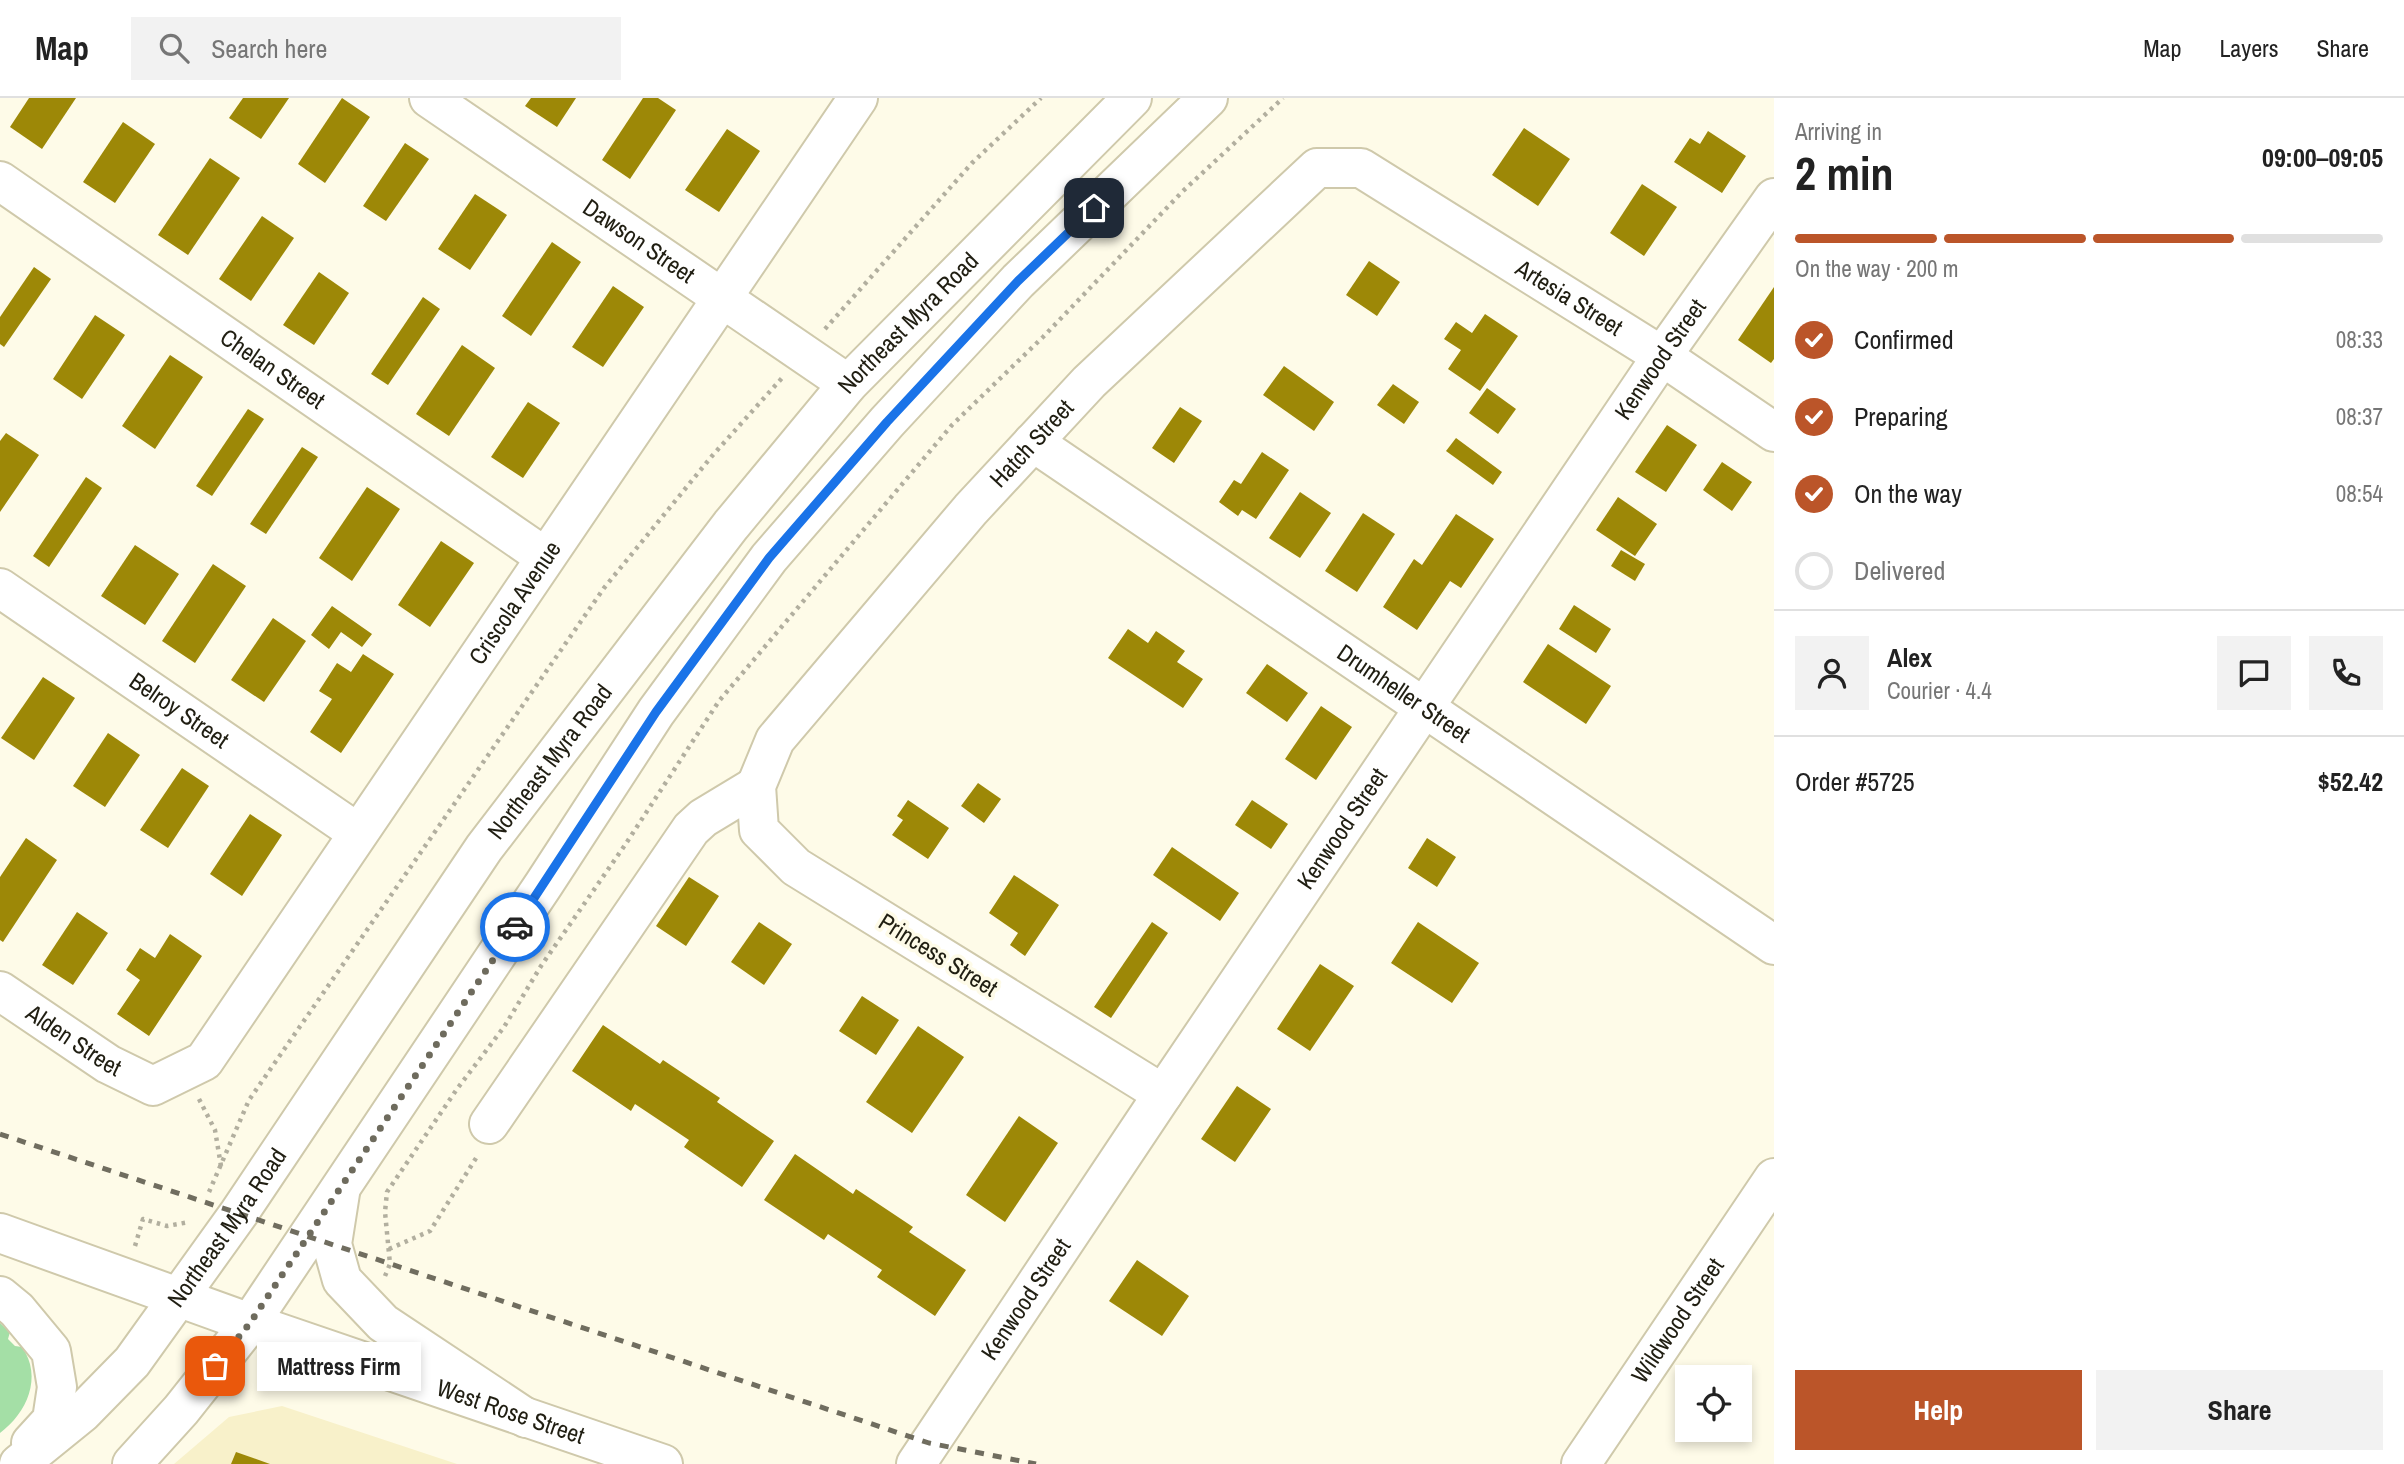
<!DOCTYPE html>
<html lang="en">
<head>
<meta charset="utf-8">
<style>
	body { margin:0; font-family:"Archivo Narrow",sans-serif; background:#f2f2f2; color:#222; height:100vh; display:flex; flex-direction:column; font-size:26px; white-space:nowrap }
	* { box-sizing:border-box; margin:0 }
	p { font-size:23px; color:#767676 }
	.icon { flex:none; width:38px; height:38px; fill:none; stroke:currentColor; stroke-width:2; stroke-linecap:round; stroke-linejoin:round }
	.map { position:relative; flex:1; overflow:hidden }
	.drawer { display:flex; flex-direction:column; background:#fff; width:630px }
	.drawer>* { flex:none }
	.tools { position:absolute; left:1675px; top:1267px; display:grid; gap:14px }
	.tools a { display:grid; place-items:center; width:77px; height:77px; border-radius:0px; background:#fff; box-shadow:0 4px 10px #0003; font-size:35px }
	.pin { position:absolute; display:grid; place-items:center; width:60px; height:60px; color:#fff; margin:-30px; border-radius:14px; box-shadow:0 4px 10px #0006 }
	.courier { position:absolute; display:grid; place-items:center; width:70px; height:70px; margin:-35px; border:5px solid #1a73e8; border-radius:50%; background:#fff; color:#222; box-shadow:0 2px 9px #0007 }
	.bubble { position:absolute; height:49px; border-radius:0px; background:#fff; box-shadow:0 4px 10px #0003; font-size:23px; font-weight:700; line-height:49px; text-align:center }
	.summary em { font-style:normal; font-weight:700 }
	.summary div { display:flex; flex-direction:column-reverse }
	.summary { display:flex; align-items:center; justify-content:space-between; height:119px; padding:0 21px }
	h1 { font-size:46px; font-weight:700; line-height:52px }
	.bar { display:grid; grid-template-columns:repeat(4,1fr); gap:10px 7px; align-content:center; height:84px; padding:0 21px }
	.bar i { height:9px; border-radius:5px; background:#e0e0e0 }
	.bar .current { background:#bb5529 }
	.bar p { grid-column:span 4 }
	.line { display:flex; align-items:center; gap:18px; padding:0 21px; border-top:2px solid #e0e0e0 }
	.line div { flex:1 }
	.round { display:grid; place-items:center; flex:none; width:74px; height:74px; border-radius:0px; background:#f2f2f2 }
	ol { padding:0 21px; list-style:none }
	li { display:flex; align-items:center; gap:21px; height:77px }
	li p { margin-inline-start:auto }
	li .icon { padding:7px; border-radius:50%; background:#bb5529; color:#fff; stroke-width:4 }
	li:last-child { color:#767676 }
	li i { width:38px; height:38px; border:4px solid #e0e0e0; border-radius:50% }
	.action { display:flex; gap:14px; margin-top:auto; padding:14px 21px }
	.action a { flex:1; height:80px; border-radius:0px; background:#bb5529; color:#fff; font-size:28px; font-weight:700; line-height:80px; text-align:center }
	.action a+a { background:#f2f2f2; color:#222 }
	header { display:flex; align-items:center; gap:42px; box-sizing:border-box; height:98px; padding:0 35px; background:#fff; border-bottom:2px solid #e0e0e0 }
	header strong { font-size:33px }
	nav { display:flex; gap:38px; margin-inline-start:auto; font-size:24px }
	.search { width:490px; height:63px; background:#f2f2f2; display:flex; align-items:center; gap:18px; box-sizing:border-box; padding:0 24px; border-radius:0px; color:#767676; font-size:26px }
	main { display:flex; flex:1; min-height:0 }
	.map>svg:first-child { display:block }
	.built { fill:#f8f1ca }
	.green { fill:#a4dfa6 }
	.building { fill:#9d8807 }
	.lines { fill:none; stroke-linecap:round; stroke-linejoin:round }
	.minor-casing { stroke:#cfc9ab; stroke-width:42 }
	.major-casing { stroke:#cfc9ab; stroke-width:42 }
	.highway-casing { stroke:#cfc9ab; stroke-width:42 }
	.path { stroke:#b2af9f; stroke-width:4.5; stroke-dasharray:3.5 5; stroke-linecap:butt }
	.minor { stroke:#fff; stroke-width:38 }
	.major { stroke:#fff; stroke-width:38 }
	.highway { stroke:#fff; stroke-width:38 }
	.rail { stroke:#706d5f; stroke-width:5; stroke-dasharray:9 9; stroke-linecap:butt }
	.done { stroke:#6e6b5d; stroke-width:7; stroke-dasharray:0 12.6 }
	.route { stroke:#1a73e8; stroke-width:9 }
	.labels { text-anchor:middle; stroke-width:7; stroke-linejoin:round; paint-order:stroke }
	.street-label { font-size:24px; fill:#201e12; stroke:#fefbe8 }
</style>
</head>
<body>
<header>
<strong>Map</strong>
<div class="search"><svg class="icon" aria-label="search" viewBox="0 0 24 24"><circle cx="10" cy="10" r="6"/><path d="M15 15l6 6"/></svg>Search here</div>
<nav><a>Map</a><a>Layers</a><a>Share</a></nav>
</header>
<main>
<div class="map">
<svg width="1774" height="1366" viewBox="0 0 1774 1366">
	<rect width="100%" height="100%" fill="#fefbe8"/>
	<!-- built -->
	<path class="built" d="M282,1308L457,1366H174L229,1319Z"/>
	<!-- green -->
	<path class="green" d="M0,1225L10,1234L8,1241L15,1248L22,1249C43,1279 27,1315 0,1335Z"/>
	<!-- building -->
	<g class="building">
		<path d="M29,0H76L42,51L10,29Z"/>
		<path d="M243,0H289L261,41L229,20Z"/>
		<path d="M342,0L370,19L325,85L298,66Z"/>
		<path d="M531,0H576L557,29L525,8Z"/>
		<path d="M643,0H658L676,12L630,81L602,62Z"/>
		<path d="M123,24L155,46L115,105L83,84Z"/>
		<path d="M1524,30L1570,61L1538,108L1492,77Z"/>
		<path d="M727,31L760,53L719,114L685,92Z"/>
		<path d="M1708,33L1746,58L1722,95L1674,64L1690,40L1700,46Z"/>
		<path d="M405,45L429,61L386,123L363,108Z"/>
		<path d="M210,60L240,80L188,157L158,137Z"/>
		<path d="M1642,86L1677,109L1644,158L1610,135Z"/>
		<path d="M475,96L507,117L470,172L438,151Z"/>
		<path d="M262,118L294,140L251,203L219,181Z"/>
		<path d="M552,144L581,164L531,238L502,218Z"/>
		<path d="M1369,163L1400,184L1377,218L1346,197Z"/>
		<path d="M34,169L51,181L4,249L0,246V219Z"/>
		<path d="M319,174L349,195L314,247L283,227Z"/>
		<path d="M613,188L644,209L603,269L572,249Z"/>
		<path d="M1774,189V261L1771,265L1738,242Z"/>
		<path d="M423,199L440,211L388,287L371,276Z"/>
		<path d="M1485,216L1518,238L1480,293L1448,271L1461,252L1444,241L1456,224L1472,235Z"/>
		<path d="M95,217L125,237L82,301L53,281Z"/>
		<path d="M462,247L495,270L449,338L416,316Z"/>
		<path d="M170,257L203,279L155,351L122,328Z"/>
		<path d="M1284,268L1334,304L1314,333L1263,297Z"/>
		<path d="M1393,286L1419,304L1404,326L1377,307Z"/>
		<path d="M1487,290L1516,311L1498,336L1469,315Z"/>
		<path d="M528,304L560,325L523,380L491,359Z"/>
		<path d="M1180,309L1202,323L1174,365L1152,350Z"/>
		<path d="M248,311L264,321L212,398L196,388Z"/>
		<path d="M1667,327L1697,347L1666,394L1635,374Z"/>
		<path d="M6,335L39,357L0,414V343Z"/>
		<path d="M1456,340L1502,374L1493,387L1446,353Z"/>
		<path d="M302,349L318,359L266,436L250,426Z"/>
		<path d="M1262,354L1289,372L1256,421L1242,412L1238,418L1219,404L1234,382L1241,386Z"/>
		<path d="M1722,364L1752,384L1732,413L1703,392Z"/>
		<path d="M86,379L102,390L49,469L33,458Z"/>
		<path d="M367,389L400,411L352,483L319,460Z"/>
		<path d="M1300,394L1331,415L1300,460L1269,440Z"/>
		<path d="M1618,399L1657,426L1635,458L1596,432Z"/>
		<path d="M1363,415L1395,436L1357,494L1325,473Z"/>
		<path d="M1456,416L1494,441L1461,490L1450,483L1417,532L1383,509L1414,461L1422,467Z"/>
		<path d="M441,443L474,465L430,529L398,507Z"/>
		<path d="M135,447L179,476L145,527L101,498Z"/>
		<path d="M1621,452L1645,466L1635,483L1611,468Z"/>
		<path d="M213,466L246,488L195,565L162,543Z"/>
		<path d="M1574,507L1611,531L1596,555L1559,531Z"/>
		<path d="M332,508L372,536L362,549L341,534L329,551L311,537Z"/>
		<path d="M273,520L306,543L264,604L231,582Z"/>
		<path d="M1128,531L1148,545L1156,533L1185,553L1177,564L1203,581L1183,610L1108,560Z"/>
		<path d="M1548,546L1611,588L1586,626L1523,584Z"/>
		<path d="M363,556L394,576L341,655L310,634L332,601L319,593L337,565L351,574Z"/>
		<path d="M1267,566L1308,595L1287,624L1246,595Z"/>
		<path d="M43,579L75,600L34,662L1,640Z"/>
		<path d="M1321,608L1352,629L1316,682L1285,661Z"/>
		<path d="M108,635L140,657L105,709L73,688Z"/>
		<path d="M182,670L209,688L168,750L140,732Z"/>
		<path d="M978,685L1001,701L984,725L961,708Z"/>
		<path d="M908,702L949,730L928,761L892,737L903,722L897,718Z"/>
		<path d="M1252,702L1288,726L1271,751L1235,727Z"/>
		<path d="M250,716L282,737L242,798L210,776Z"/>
		<path d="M26,740L57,762L3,844L0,842V779Z"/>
		<path d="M1427,740L1456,759L1437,789L1408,770Z"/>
		<path d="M1172,749L1239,795L1220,823L1153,777Z"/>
		<path d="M1014,777L1059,807L1025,858L1010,847L1018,835L989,815Z"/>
		<path d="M689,779L719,798L686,848L656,828Z"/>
		<path d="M77,814L108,835L73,887L42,867Z"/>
		<path d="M759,824L792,846L764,887L731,864Z"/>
		<path d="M1152,824L1168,835L1111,920L1094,909Z"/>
		<path d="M1418,824L1479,865L1452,905L1391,865Z"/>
		<path d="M170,836L202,858L149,938L117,916L140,882L126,872L140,850L155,860Z"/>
		<path d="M1320,866L1354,888L1310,953L1277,931Z"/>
		<path d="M862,898L899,922L876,957L839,933Z"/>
		<path d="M603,927L660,966L663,962L720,1000L717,1004L774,1043L742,1089L684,1049L689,1042L635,1006L631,1013L572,973Z"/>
		<path d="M918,928L964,959L912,1035L866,1004Z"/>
		<path d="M1237,988L1271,1011L1235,1064L1201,1041Z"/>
		<path d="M1019,1018L1058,1045L1005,1124L966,1097Z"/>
		<path d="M795,1056L853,1096L856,1091L913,1129L909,1134L966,1172L935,1218L877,1179L882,1172L828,1136L824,1142L764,1102Z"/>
		<path d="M1137,1162L1189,1198L1162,1238L1109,1203Z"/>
		<path d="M236,1354L270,1366H231Z"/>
	</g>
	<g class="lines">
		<defs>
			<g id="minor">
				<path id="s1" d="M429,0L848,286"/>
				<path id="s2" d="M0,83L545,459"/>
				<path id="s3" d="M1033,344L1774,847"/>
				<path id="s4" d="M0,490L358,735"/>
				<path id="s5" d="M0,893L108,966L153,988L204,963L858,0"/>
				<path id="s6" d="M1163,996L796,769L759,732L756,688L775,642L971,411L1089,284L1317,70H1361L1662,258L1774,334"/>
				<path d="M489,1026L691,731L703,720L756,688"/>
				<path id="s7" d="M916,1366L1163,996L1662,258L1774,100"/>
				<path id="s8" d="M1581,1366L1774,1080"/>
			</g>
			<g id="major">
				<path id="s9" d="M0,1135L250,1225L663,1366"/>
			</g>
			<g id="highway">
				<path d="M340,1095L332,1146L342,1182L383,1225L526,1320"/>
				<path d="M0,1198L17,1212L51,1253L57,1289L52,1322L31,1345"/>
				<path id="s10" d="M19,1366L82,1315L132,1264L239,1115L484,750L731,427L848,286L1132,0"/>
				<path d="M132,1366L181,1312L250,1225L544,786L656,614L769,460L887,324L1018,183L1208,0"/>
			</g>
		</defs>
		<!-- minor casing -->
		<use href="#minor" class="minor-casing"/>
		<!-- major casing -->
		<use href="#major" class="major-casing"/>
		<!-- highway casing -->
		<use href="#highway" class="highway-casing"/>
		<!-- path -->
		<g class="path">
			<path d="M825,231L972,65L1041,0"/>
			<path d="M199,1001L215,1032L221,1068"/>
			<path d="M209,1094L249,1002L604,490L712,358L782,280"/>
			<path d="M135,1148L143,1121L167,1128L189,1124"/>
			<path d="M389,1151L430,1133L478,1057"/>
			<path d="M385,1178L390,1166L385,1114L387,1094L457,991L504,929L541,868L625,747L719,603L952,327L1043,239L1183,93L1283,0"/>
		</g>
		<!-- minor -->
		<use href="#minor" class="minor"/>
		<!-- major -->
		<use href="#major" class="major"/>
		<!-- highway -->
		<use href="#highway" class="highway"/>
		<!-- rail -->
		<path class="rail" d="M0,1036L929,1345L1036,1366"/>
	</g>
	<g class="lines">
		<!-- done -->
		<path class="done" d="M215,1268L250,1225L515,829"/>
		<!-- route -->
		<path class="route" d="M515,829L656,614L769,460L887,324L1018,183L1094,110"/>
	</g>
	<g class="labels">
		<!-- street labels -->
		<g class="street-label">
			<text dy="8" stroke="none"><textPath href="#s1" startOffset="254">Dawson Street</textPath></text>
			<text dy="8" stroke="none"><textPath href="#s6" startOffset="1656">Artesia Street</textPath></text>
			<text dy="8" stroke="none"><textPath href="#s10" startOffset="1451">Northeast Myra Road</textPath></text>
			<text dy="8" stroke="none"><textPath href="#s7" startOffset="1332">Kenwood Street</textPath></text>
			<text dy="8" stroke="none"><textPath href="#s2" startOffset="331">Chelan Street</textPath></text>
			<text dy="8" stroke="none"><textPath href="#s6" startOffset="970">Hatch Street</textPath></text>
			<text dy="8" stroke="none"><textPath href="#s5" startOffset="791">Criscola Avenue</textPath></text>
			<text dy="8" stroke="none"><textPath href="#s3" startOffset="448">Drumheller Street</textPath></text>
			<text dy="8" stroke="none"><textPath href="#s4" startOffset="217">Belroy Street</textPath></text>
			<text dy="8" stroke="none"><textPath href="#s10" startOffset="884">Northeast Myra Road</textPath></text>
			<text dy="8" stroke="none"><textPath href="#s7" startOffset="765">Kenwood Street</textPath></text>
			<text transform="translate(938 857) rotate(32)" y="8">Princess Street</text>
			<text dy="8" stroke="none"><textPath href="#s5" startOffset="89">Alden Street</textPath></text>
			<text dy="8" stroke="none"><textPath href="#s10" startOffset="317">Northeast Myra Road</textPath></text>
			<text dy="8" stroke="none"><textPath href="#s7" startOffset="198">Kenwood Street</textPath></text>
			<text dy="8" stroke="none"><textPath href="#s8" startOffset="173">Wildwood Street</textPath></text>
			<text dy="8" stroke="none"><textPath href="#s9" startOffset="541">West Rose Street</textPath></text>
		</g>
	</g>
</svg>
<div class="tools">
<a><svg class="icon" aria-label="locate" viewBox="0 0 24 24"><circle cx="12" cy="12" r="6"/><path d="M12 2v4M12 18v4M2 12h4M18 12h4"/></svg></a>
</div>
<div class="pin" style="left:215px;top:1268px;background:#ea580c"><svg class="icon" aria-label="bag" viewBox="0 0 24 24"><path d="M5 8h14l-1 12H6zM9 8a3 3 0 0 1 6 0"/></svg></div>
<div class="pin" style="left:1094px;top:110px;background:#1f2937"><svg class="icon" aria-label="home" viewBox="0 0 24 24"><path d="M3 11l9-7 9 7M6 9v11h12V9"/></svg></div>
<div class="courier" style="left:515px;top:829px"><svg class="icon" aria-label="car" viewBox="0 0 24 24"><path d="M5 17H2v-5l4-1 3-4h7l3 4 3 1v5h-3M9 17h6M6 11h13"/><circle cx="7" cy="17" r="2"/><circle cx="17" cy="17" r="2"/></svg></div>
<div class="bubble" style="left:257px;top:1244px;width:164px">Mattress Firm</div>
</div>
<section class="drawer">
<div class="summary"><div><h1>2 min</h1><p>Arriving in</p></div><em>09:00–09:05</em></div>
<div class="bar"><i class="current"></i><i class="current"></i><i class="current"></i><i></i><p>On the way · 200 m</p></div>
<ol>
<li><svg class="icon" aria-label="check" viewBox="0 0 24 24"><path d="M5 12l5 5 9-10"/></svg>Confirmed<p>08:33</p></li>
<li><svg class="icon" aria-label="check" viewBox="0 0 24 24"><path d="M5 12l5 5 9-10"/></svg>Preparing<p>08:37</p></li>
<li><svg class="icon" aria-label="check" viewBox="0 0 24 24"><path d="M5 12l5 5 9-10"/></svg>On the way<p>08:54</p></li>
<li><i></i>Delivered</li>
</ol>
<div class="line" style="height:126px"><a class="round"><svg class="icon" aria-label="person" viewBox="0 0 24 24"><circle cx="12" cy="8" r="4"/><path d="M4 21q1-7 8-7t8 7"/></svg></a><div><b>Alex</b><p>Courier · 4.4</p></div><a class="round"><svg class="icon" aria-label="chat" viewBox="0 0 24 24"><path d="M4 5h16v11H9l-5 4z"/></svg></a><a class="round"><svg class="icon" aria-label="phone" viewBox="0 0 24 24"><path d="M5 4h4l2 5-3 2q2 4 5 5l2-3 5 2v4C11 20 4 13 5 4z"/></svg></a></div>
<div class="line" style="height:91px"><div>Order #5725</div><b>$52.42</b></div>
<div class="action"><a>Help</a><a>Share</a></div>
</section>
</main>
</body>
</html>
